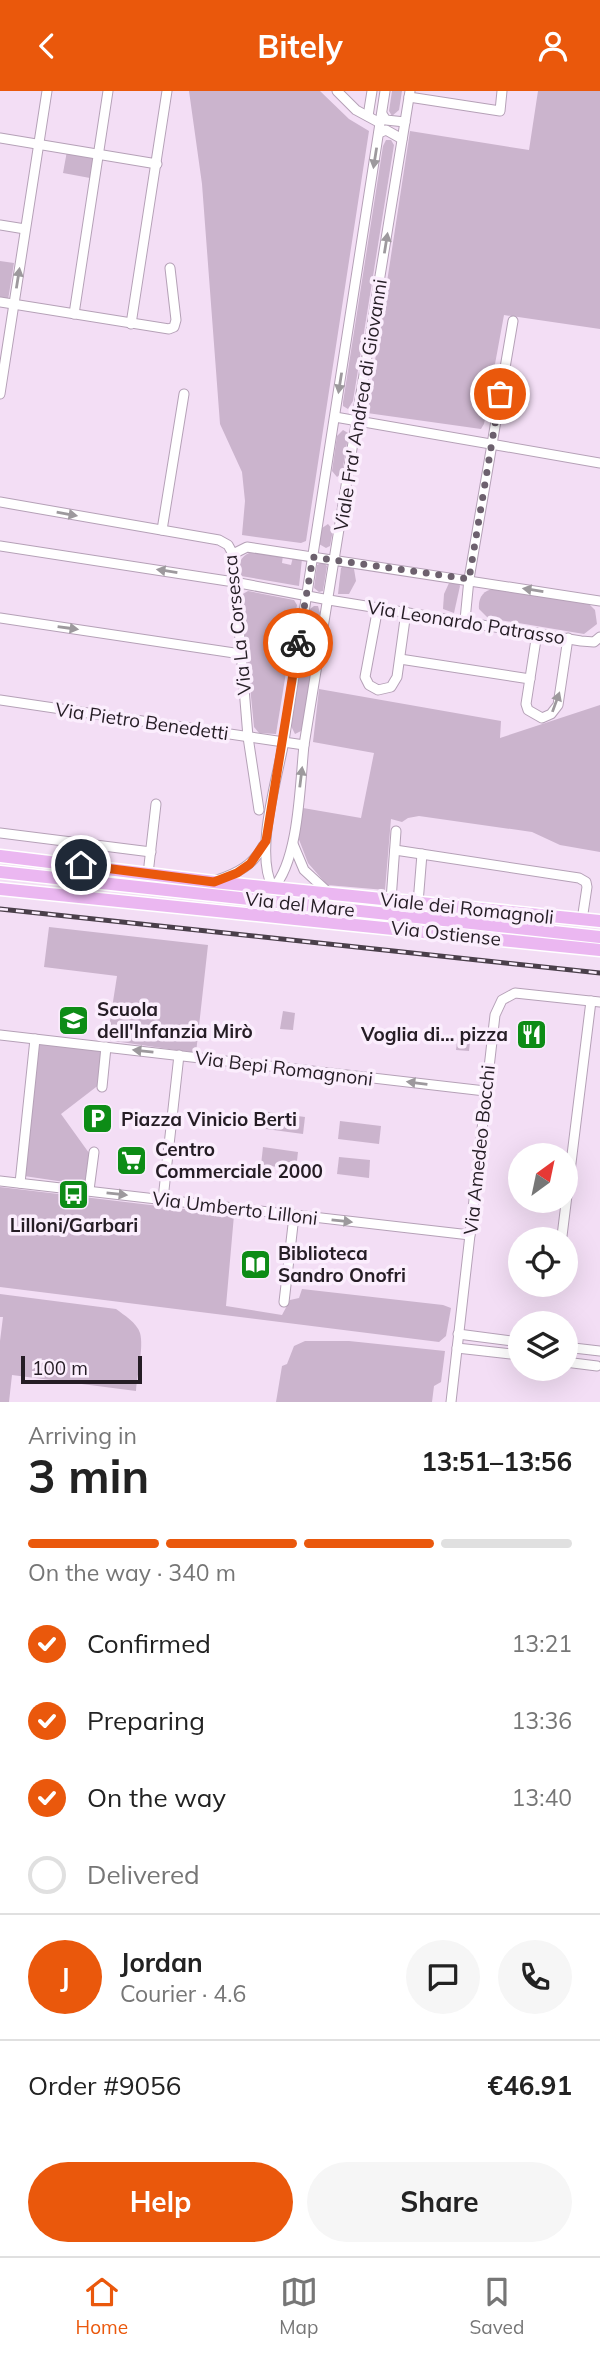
<!DOCTYPE html>
<html lang="en">
<head>
<meta charset="utf-8">
<style>
	body { margin:0; font-family:Mulish,sans-serif; background:#f6f6f6; color:#222; height:100vh; display:flex; flex-direction:column; font-size:26px; white-space:nowrap }
	* { box-sizing:border-box; margin:0 }
	p { font-size:23px; color:#767676 }
	.icon { flex:none; width:38px; height:38px; fill:none; stroke:currentColor; stroke-width:2; stroke-linecap:round; stroke-linejoin:round }
	.map { position:relative; height:1311px; overflow:hidden }
	.sheet { display:flex; flex-direction:column; background:#fff; flex:1 }
	.sheet>* { flex:none }
	.needle { width:46px; rotate:33deg }
	.buttons { position:absolute; left:508px; top:1052px; display:grid; gap:14px }
	.buttons a { display:grid; place-items:center; width:70px; height:70px; border-radius:50%; background:#fff; box-shadow:0 7px 28px #0002; font-size:35px }
	.scale { position:absolute; left:21px; bottom:18px; width:121px; box-sizing:border-box; padding-left:7px; border:4px solid #251d25; border-top:0; font-size:19px; line-height:24px; white-space:nowrap; color:#251d25; -webkit-text-stroke:5px #fbeefd; paint-order:stroke }
	.pin { position:absolute; display:grid; place-items:center; width:60px; height:60px; color:#fff; margin:-30px; border:4px solid #fff; border-radius:50%; box-shadow:0 2px 7px #0007 }
	.courier { position:absolute; display:grid; place-items:center; width:70px; height:70px; margin:-35px; border:5px solid #ea580c; border-radius:50%; background:#fff; color:#222; box-shadow:0 2px 9px #0007 }
	.headline em { font-style:normal; font-weight:700 }
	.headline div { display:flex; flex-direction:column-reverse }
	.headline { display:flex; align-items:center; justify-content:space-between; height:119px; padding:0 28px }
	h1 { font-size:46px; font-weight:700; line-height:52px }
	.bar { display:grid; grid-template-columns:repeat(4,1fr); gap:10px 7px; align-content:center; height:84px; padding:0 28px }
	.bar i { height:9px; border-radius:5px; background:#e0e0e0 }
	.bar .on { background:#ea580c }
	.bar p { grid-column:span 4 }
	.line { display:flex; align-items:center; gap:18px; padding:0 28px; border-top:2px solid #e0e0e0 }
	.line div { flex:1 }
	.round { display:grid; place-items:center; flex:none; width:74px; height:74px; border-radius:37px; background:#f6f6f6 }
	ol { padding:0 28px; list-style:none }
	li { display:flex; align-items:center; gap:21px; height:77px }
	li p { margin-inline-start:auto }
	li .icon { padding:7px; border-radius:50%; background:#ea580c; color:#fff; stroke-width:4 }
	li:last-child { color:#767676 }
	li i { width:38px; height:38px; border:4px solid #e0e0e0; border-radius:50% }
	.cta { display:flex; gap:14px; margin-top:auto; padding:14px 28px }
	.cta a { flex:1; height:80px; border-radius:42px; background:#ea580c; color:#fff; font-size:28px; font-weight:700; line-height:80px; text-align:center }
	.cta a+a { background:#f6f6f6; color:#222 }
	header { display:flex; justify-content:space-between; align-items:center; height:91px; padding:0 28px; background:#ea580c; color:#fff; font-size:32px; font-weight:700 }
	.menu { display:flex; justify-content:space-around; align-items:center; height:98px; border-top:2px solid #e0e0e0; background:#fff; font-size:19px; color:#767676 }
	.menu a { display:grid; justify-items:center; gap:4px }
	.menu .on { color:#ea580c }
	.map>svg:first-child { display:block }
	.green { fill:#cbb4cd }
	.lines { fill:none; stroke-linecap:round; stroke-linejoin:round }
	.minor-casing { stroke:#b5a1b7; stroke-width:11 }
	.major-casing { stroke:#fff; stroke-width:15 }
	.minor { stroke:#fff; stroke-width:9 }
	.major { stroke:#ebb7f1; stroke-width:12 }
	.rail-casing { stroke:#4a3f4a; stroke-width:5 }
	.rail { stroke:#fbeefd; stroke-width:2.5; stroke-dasharray:8; stroke-linecap:butt }
	.oneway { fill:#9d999d }
	.done { stroke:#6d616e; stroke-width:7; stroke-dasharray:0 12.6 }
	.route { stroke:#ea580c; stroke-width:9 }
	.labels { text-anchor:middle; stroke-width:7; stroke-linejoin:round; paint-order:stroke }
	.street-label { font-size:19px; fill:#251d25; stroke:#fbeefd }
	.poi-label { font-size:19px; font-weight:bold; fill:#251d25; stroke:#fbeefd; text-anchor:start }
</style>
</head>
<body>
<header><svg class="icon" aria-label="back" viewBox="0 0 24 24"><path d="M15 5l-7 7 7 7"/></svg>Bitely<svg class="icon" aria-label="person" viewBox="0 0 24 24"><circle cx="12" cy="8" r="4"/><path d="M4 21q1-7 8-7t8 7"/></svg></header>
<div class="map">
<svg width="600" height="1311" viewBox="0 0 600 1311">
	<rect width="100%" height="100%" fill="#f3def5"/>
	<!-- green -->
	<g class="green">
		<path d="M189,0H320L349,28L369,40L306,450L301,452L242,444L245,410L242,381L220,333L202,93Z"/>
		<path d="M392,0H402L399,19L392,25L389,20Z"/>
		<path d="M538,0H600V238L504,224L484,333L481,338L367,322L410,40L529,59Z"/>
		<path d="M386,49H391L394,54L353,310L348,318L343,315V311L383,55Z"/>
		<path d="M67,60L94,65L90,87L63,82Z"/>
		<path d="M0,170L14,172L8,209L0,207Z"/>
		<path d="M343,339L348,342V346L342,382L337,386L332,380L337,345Z"/>
		<path d="M328,433L333,439L330,455L326,457L319,453L322,437Z"/>
		<path d="M256,460L283,464L282,472L291,474L293,466L302,468L299,495L241,485C235,472 243,462 256,460Z"/>
		<path d="M323,471L327,475L323,500L319,501L314,497L317,474Z"/>
		<path d="M343,475L354,478L356,490L349,503H338L341,477Z"/>
		<path d="M449,492L459,493L460,495L454,522L443,518L444,503Z"/>
		<path d="M494,498L589,513L595,519L597,533L584,543L488,527L479,518C478,507 483,499 494,498Z"/>
		<path d="M248,500L294,509L297,514L276,643L259,642L254,636L241,504Z"/>
		<path d="M314,515H318L320,522L303,632L301,640L295,643L291,635L310,518Z"/>
		<path d="M319,598L501,630L500,647L600,614V761L560,754L532,741L419,725L408,727L402,731L391,728L385,799L327,794L308,772L298,746L303,717L361,727L374,662L313,651Z"/>
		<path d="M49,836L208,854L196,962L107,949L117,885L44,876Z"/>
		<path d="M283,920L295,922L293,939L280,938Z"/>
		<path d="M458,942L471,943L469,960L456,959Z"/>
		<path d="M38,952L101,960L100,993L61,1023L89,1062L85,1094L24,1085Z"/>
		<path d="M268,1021L305,1026L303,1043L266,1038Z"/>
		<path d="M340,1030L381,1035L379,1053L338,1048Z"/>
		<path d="M263,1056L298,1061L296,1078L261,1074Z"/>
		<path d="M339,1066L370,1069L369,1087L337,1083Z"/>
		<path d="M0,1096L234,1124L226,1215L282,1224L290,1209L299,1207L302,1198L443,1214L451,1217L446,1245L439,1251L0,1196Z"/>
		<path d="M0,1203L116,1218C124,1224 137,1232 140,1242C144,1256 137,1285 136,1300L12,1284L9,1311H0V1250L3,1226H0Z"/>
		<path d="M305,1250H349L445,1260L441,1291L434,1295L432,1311H276L282,1275L287,1273L294,1255Z"/>
	</g>
	<g class="lines">
		<defs>
			<g id="minor">
				<path d="M337,0L356,19L380,32"/>
				<path d="M385,0L284,650C277,689 254,762 273,797C299,770 300,692 304,654L410,0"/>
				<path d="M409,6L500,20L502,0"/>
				<path d="M382,23L386,29L405,31"/>
				<path d="M368,25L372,0"/>
				<path d="M379,42L386,39L402,48"/>
				<path d="M0,47L157,73"/>
				<path d="M0,134L25,138"/>
				<path d="M0,211L169,238L174,236L176,229L170,177"/>
				<path d="M74,223L108,0"/>
				<path d="M131,233L167,0"/>
				<path d="M0,303L47,0"/>
				<path d="M335,326L600,372"/>
				<path d="M0,411L219,449L228,454L233,463L248,646L259,719"/>
				<path d="M162,439L184,303"/>
				<path d="M0,455L234,491L329,509L581,550L594,551L600,546"/>
				<path d="M233,463L247,456L600,510"/>
				<path d="M378,516L365,586L369,594L378,599L391,596L397,586L406,521"/>
				<path d="M0,527L241,563"/>
				<path d="M465,529L469,488L513,230"/>
				<path d="M537,542L526,613L528,619L542,627L551,623L558,614L568,547"/>
				<path d="M400,568L530,588"/>
				<path d="M0,609L304,654"/>
				<path d="M0,742L151,761"/>
				<path d="M293,753L304,779L329,802"/>
				<path d="M395,759L579,787L586,791L587,796L582,829"/>
				<path d="M148,783L156,713"/>
				<path d="M217,789C238,782 253,774 263,755"/>
				<path d="M391,809L396,740"/>
				<path d="M418,812L422,763"/>
				<path d="M0,944L485,1000"/>
				<path d="M102,996L106,956"/>
				<path d="M0,1090L470,1144"/>
				<path d="M20,1092L35,948"/>
				<path d="M89,1099L94,1061"/>
				<path d="M163,1108L179,964"/>
				<path d="M562,1145L591,910"/>
				<path d="M284,1211L294,1125"/>
				<path d="M458,1243L520,1251"/>
				<path d="M565,1256L600,1260"/>
				<path d="M457,1257L520,1264"/>
				<path d="M565,1271L597,1275"/>
				<path d="M451,1311L495,924L502,909L515,902L600,911"/>
			</g>
			<g id="major">
				<path d="M0,765L214,791L600,830"/>
				<path d="M0,781L600,846"/>
				<path d="M0,798C200,820 400,837 600,859"/>
			</g>
		</defs>
		<!-- minor casing -->
		<use href="#minor" class="minor-casing"/>
		<!-- major casing -->
		<use href="#major" class="major-casing"/>
		<!-- minor -->
		<use href="#minor" class="minor"/>
		<!-- major -->
		<use href="#major" class="major"/>
		<defs>
			<path id="rail" d="M0,818L600,882"/>
		</defs>
		<!-- rail casing -->
		<use href="#rail" class="rail-casing"/>
		<!-- rail -->
		<use href="#rail" class="rail"/>
	</g>
	<!-- one-way arrows -->
	<defs><path id="oneway-solid" d="M-6-.8H1V-3.2L6.5 0L1 3.2V.8H-6Z" transform="scale(1.75)"/></defs>
	<g class="oneway">
		<use href="#oneway-solid" transform="translate(375 67) rotate(99)"/>
		<use href="#oneway-solid" transform="translate(386 152) rotate(-81)"/>
		<use href="#oneway-solid" transform="translate(18 187) rotate(-81)"/>
		<use href="#oneway-solid" transform="translate(340 292) rotate(99)"/>
		<use href="#oneway-solid" transform="translate(67 423) rotate(10)"/>
		<use href="#oneway-solid" transform="translate(167 480) rotate(-171)"/>
		<use href="#oneway-solid" transform="translate(533 499) rotate(-171)"/>
		<use href="#oneway-solid" transform="translate(68 537) rotate(8)"/>
		<use href="#oneway-solid" transform="translate(556 611) rotate(-70)"/>
		<use href="#oneway-solid" transform="translate(301 686) rotate(-83)"/>
		<use href="#oneway-solid" transform="translate(143 960) rotate(-174)"/>
		<use href="#oneway-solid" transform="translate(417 992) rotate(-173)"/>
		<use href="#oneway-solid" transform="translate(117 1103) rotate(6)"/>
		<use href="#oneway-solid" transform="translate(342 1130) rotate(6)"/>
	</g>
	<g class="lines">
		<!-- done -->
		<path class="done" d="M298,552L313,466L469,488L500,303"/>
		<!-- route -->
		<path class="route" d="M81,774L214,791L237,782L250,773L266,750L298,552"/>
	</g>
	<!-- icons -->
	<defs>
		<symbol id="school-square" viewBox="-11 -11 22 22"><rect x="-9" y="-9" width="18" height="18" rx="4" fill="#0d8c16" stroke="#fbeefd"/><path d="M0-5L7-2L0 1L-7-2ZM-4 1L0 2.5L4 1V4Q0 6-4 4Z" fill="#fff"/></symbol>
		<symbol id="restaurant-square" viewBox="-11 -11 22 22"><rect x="-9" y="-9" width="18" height="18" rx="4" fill="#0d8c16" stroke="#fbeefd"/><path d="M-5-6h1v4h1v-4h1v4h1v-4h1v5L-1.5 .5V6h-2V.5L-5-1ZM5-6V6H3V1.5H1.5Q1.5-4 5-6Z" fill="#fff"/></symbol>
		<symbol id="parking-square" viewBox="-11 -11 22 22"><rect x="-9" y="-9" width="18" height="18" rx="4" fill="#0d8c16" stroke="#fbeefd"/><path d="M-3.5-5.5H1a3.5 3.5 0 0 1 0 7H-1V5.5H-3.5ZM-1-3.4V-.6H.8a1.4 1.4 0 0 0 0-2.8Z" fill="#fff"/></symbol>
		<symbol id="supermarket-square" viewBox="-11 -11 22 22"><rect x="-9" y="-9" width="18" height="18" rx="4" fill="#0d8c16" stroke="#fbeefd"/><path d="M-6-5.5h2.5l.6 2H6L4.5 2H-2.5L-4.4-4H-6ZM-1.5 3.2a1.3 1.3 0 1 0 .1 0ZM3 3.2a1.3 1.3 0 1 0 .1 0Z" fill="#fff"/></symbol>
		<symbol id="bus-square" viewBox="-11 -11 22 22"><rect x="-9" y="-9" width="18" height="18" rx="4" fill="#0d8c16" stroke="#fbeefd"/><path d="M-5-6H5V4H4V6H2V4H-2V6H-4V4H-5ZM-3.5-4V0h7V-4ZM-3.5 1.2v1.5H-2V1.2ZM2 1.2v1.5H3.5V1.2Z" fill="#fff"/></symbol>
		<symbol id="library-square" viewBox="-11 -11 22 22"><rect x="-9" y="-9" width="18" height="18" rx="4" fill="#0d8c16" stroke="#fbeefd"/><path d="M-6-4Q-3-5.5-.7-3.5V5Q-3 3-6 4ZM6-4Q3-5.5 .7-3.5V5Q3 3 6 4Z" fill="#fff"/></symbol>
	</defs>
	<g fill-rule="evenodd">
		<use href="#school-square" x="56" y="912" width="35" height="35"/>
		<use href="#restaurant-square" x="514" y="926" width="35" height="35"/>
		<use href="#parking-square" x="80" y="1010" width="35" height="35"/>
		<use href="#supermarket-square" x="114" y="1052" width="35" height="35"/>
		<use href="#bus-square" x="56" y="1086" width="35" height="35"/>
		<use href="#library-square" x="238" y="1156" width="35" height="35"/>
	</g>
	<g class="labels">
		<!-- street labels -->
		<g class="street-label">
			<text transform="translate(360 314) rotate(-81)" y="7">Viale Fra' Andrea di Giovanni</text>
			<text transform="translate(466 531) rotate(9)" y="7">Via Leonardo Patrasso</text>
			<text transform="translate(237 534) rotate(-96)" y="7">Via La Corsesca</text>
			<text transform="translate(142 630) rotate(8)" y="7">Via Pietro Benedetti</text>
			<text transform="translate(300 813) rotate(6)" y="7">Via del Mare</text>
			<text transform="translate(467 817) rotate(6)" y="7">Viale dei Romagnoli</text>
			<text transform="translate(446 842) rotate(6)" y="7">Via Ostiense</text>
			<text transform="translate(284 977) rotate(7)" y="7">Via Bepi Romagnoni</text>
			<text transform="translate(479 1059) rotate(-84)" y="7">Via Amedeo Bocchi</text>
			<text transform="translate(235 1117) rotate(7)" y="7">Via Umberto Lilloni</text>
		</g>
		<!-- poi labels -->
		<g class="poi-label">
			<text x="97" y="925">Scuola<tspan x="97" dy="22">dell'Infanzia Mirò</tspan></text>
			<text x="508" y="950" text-anchor="end">Voglia di… pizza</text>
			<text x="121" y="1035">Piazza Vinicio Berti</text>
			<text x="155" y="1065">Centro<tspan x="155" dy="22">Commerciale 2000</tspan></text>
			<text x="74" y="1141" text-anchor="middle">Lilloni/Garbari</text>
			<text x="278" y="1169">Biblioteca<tspan x="278" dy="22">Sandro Onofri</tspan></text>
		</g>
	</g>
</svg>
<div class="buttons">
<a><svg class="needle" viewBox="-14 -14 28 28"><path d="M0-13l5 13h-10z" fill="#e53935"/><path d="M0 13l5-13h-10z" fill="#767676"/></svg></a>
<a><svg class="icon" aria-label="locate" viewBox="0 0 24 24"><circle cx="12" cy="12" r="6"/><path d="M12 2v4M12 18v4M2 12h4M18 12h4"/></svg></a>
<a><svg class="icon" aria-label="layers" viewBox="0 0 24 24"><path d="M12 4l9 5-9 5-9-5zM3 14l9 5 9-5"/></svg></a>
</div>
<div class="scale">100 m</div>
<div class="pin" style="left:500px;top:303px;background:#ea580c"><svg class="icon" aria-label="bag" viewBox="0 0 24 24"><path d="M5 8h14l-1 12H6zM9 8a3 3 0 0 1 6 0"/></svg></div>
<div class="pin" style="left:81px;top:774px;background:#1f2937"><svg class="icon" aria-label="home" viewBox="0 0 24 24"><path d="M3 11l9-7 9 7M6 9v11h12V9"/></svg></div>
<div class="courier" style="left:298px;top:552px"><svg class="icon" aria-label="bike" viewBox="0 0 24 24"><circle cx="6" cy="16" r="4"/><circle cx="18" cy="16" r="4"/><path d="M6 16l4-8h5l3 8M10 8l3 8H6M13 5h3"/></svg></div>
</div>
<section class="sheet">
<div class="headline"><div><h1>3 min</h1><p>Arriving in</p></div><em>13:51–13:56</em></div>
<div class="bar"><i class="on"></i><i class="on"></i><i class="on"></i><i></i><p>On the way · 340 m</p></div>
<ol>
<li><svg class="icon" aria-label="check" viewBox="0 0 24 24"><path d="M5 12l5 5 9-10"/></svg>Confirmed<p>13:21</p></li>
<li><svg class="icon" aria-label="check" viewBox="0 0 24 24"><path d="M5 12l5 5 9-10"/></svg>Preparing<p>13:36</p></li>
<li><svg class="icon" aria-label="check" viewBox="0 0 24 24"><path d="M5 12l5 5 9-10"/></svg>On the way<p>13:40</p></li>
<li><i></i>Delivered</li>
</ol>
<div class="line" style="height:126px"><b class="round" style="background:#ea580c;color:#fff">J</b><div><b>Jordan</b><p>Courier · 4.6</p></div><a class="round"><svg class="icon" aria-label="chat" viewBox="0 0 24 24"><path d="M4 5h16v11H9l-5 4z"/></svg></a><a class="round"><svg class="icon" aria-label="phone" viewBox="0 0 24 24"><path d="M5 4h4l2 5-3 2q2 4 5 5l2-3 5 2v4C11 20 4 13 5 4z"/></svg></a></div>
<div class="line" style="height:91px"><div>Order #9056</div><b>€46.91</b></div>
<div class="cta"><a>Help</a><a>Share</a></div>
</section>
<nav class="menu">
<a class="on"><svg class="icon" aria-label="home" viewBox="0 0 24 24"><path d="M3 11l9-7 9 7M6 9v11h12V9"/></svg>Home</a>
<a><svg class="icon" aria-label="map" viewBox="0 0 24 24"><path d="M3 6l6-2 6 2 6-2v14l-6 2-6-2-6 2zM9 4v14M15 6v14"/></svg>Map</a>
<a><svg class="icon" aria-label="saved" viewBox="0 0 24 24"><path d="M7 4h10v16l-5-4-5 4z"/></svg>Saved</a>
</nav>
</body>
</html>
